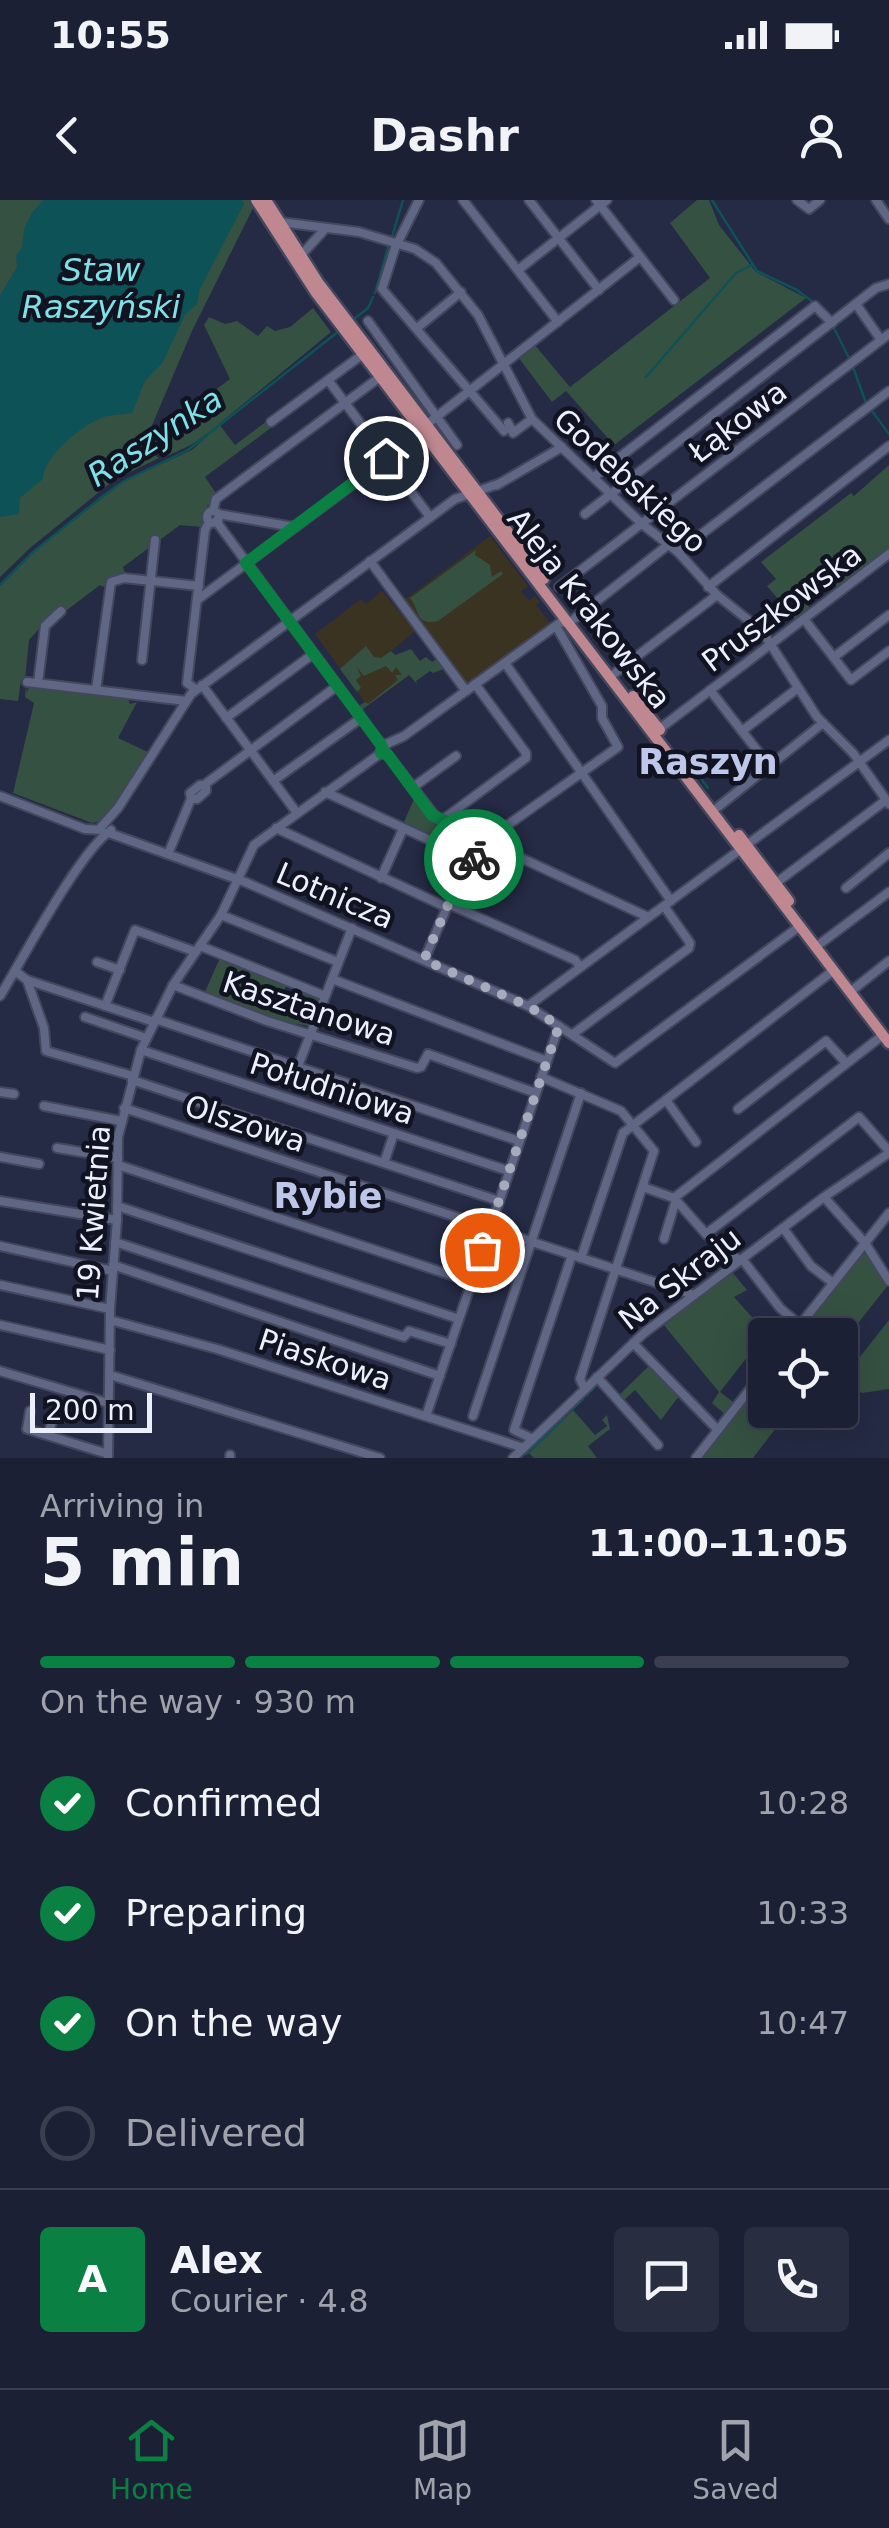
<!DOCTYPE html>
<html lang="en">
<head>
<meta charset="utf-8">
<style>
	body { margin:0; font-family:"DejaVu Sans",sans-serif; background:#292d40; color:#f1f3f6; height:100vh; display:flex; flex-direction:column; font-size:38px; white-space:nowrap }
	* { box-sizing:border-box; margin:0 }
	p { font-size:32px; color:#a0a3ac }
	.icon { flex:none; width:55px; height:55px; fill:none; stroke:currentColor; stroke-width:2; stroke-linecap:round; stroke-linejoin:round }
	.map { position:relative; height:1258px; overflow:hidden }
	.sheet { display:flex; flex-direction:column; background:#1c2034; flex:1 }
	.sheet>* { flex:none }
	.tools { position:absolute; left:748px; top:1118px; display:grid; gap:20px }
	.tools a { display:grid; place-items:center; width:110px; height:110px; border-radius:10px; background:#1c2034; box-shadow:0 10px 40px #0002,0 0 0 2px #3a3e4f; font-size:50px }
	.scale { position:absolute; left:30px; bottom:25px; width:122px; box-sizing:border-box; padding-left:10px; border:5px solid #ecf0fe; border-top:0; font-size:28px; line-height:35px; white-space:nowrap; color:#ecf0fe; -webkit-text-stroke:8px #111420; paint-order:stroke }
	.pin { position:absolute; display:grid; place-items:center; width:85px; height:85px; color:#fff; margin:-42px; border:5px solid #fff; border-radius:50%; box-shadow:0 2px 10px #0007 }
	.courier { position:absolute; display:grid; place-items:center; width:100px; height:100px; margin:-50px; border:8px solid #0b8043; border-radius:50%; background:#fff; color:#222; box-shadow:0 2px 12px #0007 }
	.summary em { font-style:normal; font-weight:600 }
	.summary div { display:flex; flex-direction:column-reverse }
	.summary { display:flex; align-items:center; justify-content:space-between; height:170px; padding:0 40px }
	h1 { font-size:65px; font-weight:600; line-height:75px }
	.bar { display:grid; grid-template-columns:repeat(4,1fr); gap:15px 10px; align-content:center; height:120px; padding:0 40px }
	.bar i { height:12px; border-radius:8px; background:#3a3e4f }
	.bar .active { background:#0b8043 }
	.bar p { grid-column:span 4 }
	.line { display:flex; align-items:center; gap:25px; padding:0 40px; border-top:2px solid #3a3e4f }
	.line div { flex:1 }
	.round { display:grid; place-items:center; flex:none; width:105px; height:105px; border-radius:10px; background:#292d40 }
	ol { padding:0 40px; list-style:none }
	li { display:flex; align-items:center; gap:30px; height:110px }
	li p { margin-inline-start:auto }
	li .icon { padding:10px; border-radius:50%; background:#0b8043; color:#fff; stroke-width:4 }
	li:last-child { color:#a0a3ac }
	li i { width:55px; height:55px; border:5px solid #3a3e4f; border-radius:50% }
	.status { display:flex; justify-content:space-between; align-items:center; height:70px; padding:0 50px; background:#1c2034; direction:ltr }
	.status svg { height:28px; fill:currentColor }
	header { display:flex; justify-content:space-between; align-items:center; height:130px; padding:0 40px; background:#1c2034; font-size:45px; font-weight:600 }
	.tabs { display:flex; justify-content:space-around; align-items:center; height:140px; border-top:2px solid #3a3e4f; background:#1c2034; font-size:28px; color:#a0a3ac }
	.tabs a { display:grid; justify-items:center; gap:5px }
	.tabs .active { color:#0b8043 }
	.map>svg:first-child { display:block }
	.education { fill:#3b3322 }
	.green { fill:#355142 }
	.water { fill:#0d5256 }
	.lines { fill:none; stroke-linecap:round; stroke-linejoin:round }
	.stream { stroke:#0d5256; stroke-width:2.5 }
	.minor-casing { stroke:#43475d; stroke-width:12 }
	.major-casing { stroke:#43475d; stroke-width:15 }
	.minor { stroke:#606785; stroke-width:8 }
	.major { stroke:#bf8890; stroke-width:10 }
	.done { stroke:#a6abbd; stroke-width:10; stroke-dasharray:0 18 }
	.route { stroke:#0b8043; stroke-width:12 }
	.labels { text-anchor:middle; stroke-width:9; stroke-linejoin:round; paint-order:stroke }
	.street-label { font-size:30px; fill:#ecf0fe; stroke:#111420 }
	.water-label { font-size:32px; font-style:italic; fill:#7de1e7; stroke:#111420 }
	.quarter-label { font-size:35px; font-weight:bold; fill:#bec6e9; stroke:#111420 }
</style>
</head>
<body>
<div class="status"><b>10:55</b><svg viewBox="0 0 49 12"><path d="M0 12V9h3v3zM5 12V6h3v6zM10 12V3h3v9zM15 12V0h3v12zM26 1h20v11H26zM47 4h2v5h-2z"/></svg></div>
<header><svg class="icon" aria-label="back" viewBox="0 0 24 24"><path d="M15 5l-7 7 7 7"/></svg>Dashr<svg class="icon" aria-label="person" viewBox="0 0 24 24"><circle cx="12" cy="8" r="4"/><path d="M4 21q1-7 8-7t8 7"/></svg></header>
<div class="map">
<svg width="889" height="1258" viewBox="0 0 889 1258">
	<rect width="100%" height="100%" fill="#252a45"/>
	<!-- education -->
	<g class="education">
		<path d="M490,336L528,386L521,391L529,400L535,396L540,402L536,405L551,424L465,486L403,401Z"/>
		<path d="M382,391L415,431L391,451L410,475L367,505L315,434L361,399L366,404Z"/>
	</g>
	<!-- green -->
	<g class="green">
		<path d="M0,0H253L255,4L192,131L147,237L149,251L159,258L114,280L30,348L0,377Z"/>
		<path d="M697,0H709L719,25L756,72L806,98L614,245L566,191L552,202L518,157L534,144L570,187L710,78L670,23Z"/>
		<path d="M313,108L331,132L219,224L235,245L267,221L272,227L205,277L217,295L207,306L211,309L201,314L205,324L203,322L202,327L180,325L123,367L125,373L114,377L103,387L100,385L63,413L55,411L29,440L25,480H21L18,501L0,499V385L32,353L124,281L192,250L216,228L191,245L165,257L153,247L165,227L230,179L204,125L209,117L225,124L237,121L258,136L267,126L275,131L290,127Z"/>
		<path d="M889,265V350L838,389L825,369L796,391L810,408L835,391L796,421L767,386L776,379L761,362L851,293L854,296Z"/>
		<path d="M476,350L475,355L490,365L492,377L501,371L503,374L438,421C415,427 419,407 410,398Z"/>
		<path d="M366,446L374,457L381,458L391,451L395,455L411,449L420,461L426,457L432,462L437,459L444,469L433,473L430,471L416,481L417,484L409,475L363,509L370,521L359,506L365,502L368,504L398,480L395,475H402L396,467L392,473L386,466L364,476L356,466L361,476L356,480L361,488L357,492L340,469Z"/>
		<path d="M26,485L27,493L29,485L105,494V497L128,499L130,504L137,502L118,538L150,553L116,604L114,603L115,609L106,620L92,623L13,593L34,503L25,497Z"/>
		<path d="M412,593L428,615L446,626V629L449,627L481,643L473,654L403,624L414,599Z"/>
		<path d="M220,758L287,783L281,800L297,807L304,790L318,796L320,799L309,826L275,820L204,794Z"/>
		<path d="M862,1049H866L889,1084L840,1146V1135H795Z"/>
		<path d="M733,1073L747,1090L734,1097L766,1133L720,1192L736,1204L727,1216L712,1203L719,1192L663,1124Z"/>
		<path d="M889,1120V1189L862,1193L841,1181Z"/>
		<path d="M650,1165L679,1196L661,1220L635,1190L623,1201L618,1196Z"/>
		<path d="M765,1173V1210H790L753,1258H698Z"/>
		<path d="M573,1210L595,1235L607,1226L602,1220L607,1215L610,1229L588,1246L597,1258H534L529,1253Z"/>
	</g>
	<!-- water -->
	<path class="water" d="M43,0H242L244,4L199,91L197,104L185,115L163,162L145,181L132,213C122,215 110,214 101,218C81,226 43,257 43,279L20,298L19,314L0,317V95L17,67L16,55L22,48L24,29L32,13Z"/>
	<g class="lines">
		<!-- stream -->
		<g class="stream">
			<path d="M712,0L757,71L797,90L813,102"/>
			<path d="M392,37L403,0"/>
			<path d="M375,93L389,44"/>
			<path d="M354,119L368,108L373,97"/>
			<path d="M834,128L850,160"/>
			<path d="M853,167L866,203"/>
			<path d="M646,177L736,73L752,65"/>
			<path d="M872,211L889,234"/>
			<path d="M0,385L33,352L103,296L124,281L188,250L339,131"/>
			<path d="M686,559L687,560"/>
			<path d="M689,563L694,569"/>
			<path d="M696,572L700,576"/>
			<path d="M702,580L708,588"/>
			<path d="M591,1191L597,1184"/>
			<path d="M587,1195L588,1194"/>
			<path d="M567,1214L583,1199"/>
			<path d="M531,1250L565,1217"/>
			<path d="M526,1254L529,1252"/>
		</g>
		<defs>
			<g id="minor">
				<path d="M419,0L395,48L382,89L504,231"/>
				<path d="M463,0L558,122"/>
				<path d="M529,0L599,90"/>
				<path d="M596,0L674,100"/>
				<path d="M797,0L809,9L820,0"/>
				<path d="M876,0L889,19"/>
				<path d="M280,22L359,32L415,49L436,63L478,115L532,219L642,324L678,352L717,395L762,431L817,517L853,553L889,604"/>
				<path d="M295,56L304,52L325,29"/>
				<path d="M518,70L607,0"/>
				<path d="M856,104L881,140"/>
				<path d="M368,121L457,245"/>
				<path d="M417,128L461,92"/>
				<path d="M328,180L430,317"/>
				<path d="M271,222L363,154"/>
				<path d="M508,223L513,233L532,219"/>
				<path d="M426,225L640,57"/>
				<path d="M594,277L815,106L832,123"/>
				<path d="M497,285L562,247"/>
				<circle cx="213" cy="317" r="6"/>
				<path d="M213,311L216,299L380,177"/>
				<path d="M218,314L294,327"/>
				<path d="M585,314L876,88L889,84"/>
				<path d="M216,321L382,546"/>
				<path d="M678,352L889,191"/>
				<path d="M370,361L466,491"/>
				<path d="M559,387L889,134"/>
				<path d="M708,387L889,246"/>
				<path d="M197,400L423,232"/>
				<path d="M574,419L668,345"/>
				<path d="M804,419L851,480L889,451"/>
				<path d="M834,457L889,415"/>
				<path d="M142,460L155,340"/>
				<path d="M505,463L671,701"/>
				<path d="M615,473L717,395"/>
				<path d="M27,482L186,501"/>
				<path d="M38,483L45,426L61,411"/>
				<path d="M202,485L297,613"/>
				<path d="M194,488L187,483L205,330L209,322"/>
				<path d="M96,490L111,382L124,378L199,386"/>
				<path d="M710,490L770,567"/>
				<path d="M226,518L313,454"/>
				<path d="M658,530L889,354"/>
				<path d="M742,531L798,488"/>
				<path d="M387,554L437,619L648,717"/>
				<path d="M273,581L361,518"/>
				<path d="M200,585L206,586V591L197,599H191L190,593Z"/>
				<path d="M204,585L337,486"/>
				<path d="M412,588L456,556"/>
				<path d="M325,592L473,660"/>
				<path d="M0,596L85,629L101,630"/>
				<path d="M718,607L823,523"/>
				<path d="M441,621L526,558V553L475,484"/>
				<path d="M101,627L118,608L191,494L455,299L498,284"/>
				<path d="M276,628L442,705L453,706L575,760L579,765"/>
				<path d="M109,633L245,682L528,806L615,863L800,726"/>
				<path d="M168,654L191,599"/>
				<path d="M381,678L403,629"/>
				<path d="M776,683L886,600"/>
				<path d="M846,688L889,653"/>
				<path d="M221,715L338,762"/>
				<path d="M821,743L889,692"/>
				<path d="M200,746L325,796"/>
				<path d="M424,760L448,705L485,641L618,547L602,518V506L556,426"/>
				<path d="M97,762L120,770"/>
				<path d="M15,771L27,780L154,822"/>
				<path d="M332,779L547,861"/>
				<path d="M27,780L44,828L46,851L133,876"/>
				<path d="M173,785L267,821L417,868L421,867L428,854L536,893"/>
				<path d="M855,788L889,761"/>
				<path d="M0,796C23,758 80,651 111,630"/>
				<path d="M105,806L135,730L196,752"/>
				<path d="M528,806L889,540"/>
				<path d="M85,817L146,838"/>
				<path d="M155,819L519,941"/>
				<path d="M573,834L689,748L690,743L664,706"/>
				<path d="M141,850L509,971"/>
				<path d="M298,866L352,728"/>
				<path d="M541,877L621,911L654,951L580,1179L585,1189"/>
				<path d="M132,880L499,1001"/>
				<path d="M0,892L14,894"/>
				<path d="M666,900L696,942"/>
				<path d="M44,906L121,921"/>
				<path d="M124,908L694,1095"/>
				<path d="M738,909L826,841L846,863"/>
				<path d="M57,948L118,958"/>
				<path d="M0,957L39,964"/>
				<path d="M384,963L394,933"/>
				<path d="M118,965L472,1082"/>
				<path d="M643,987L674,998L706,1034L740,1061"/>
				<path d="M824,997L865,1043L889,1081"/>
				<path d="M674,998L883,835"/>
				<path d="M0,1001L117,1020"/>
				<path d="M117,1006L459,1119"/>
				<path d="M783,1028L811,1066L833,1083"/>
				<path d="M706,1034L859,917L889,951"/>
				<path d="M664,1039L676,1000"/>
				<path d="M115,1042L404,1137L409,1131L451,1144"/>
				<path d="M0,1046L113,1071"/>
				<path d="M581,1058L623,933L834,770"/>
				<path d="M742,1059L780,1108L800,1125"/>
				<path d="M113,1065L440,1176"/>
				<path d="M0,1085L110,1109"/>
				<path d="M110,1120L217,1149L524,1248"/>
				<path d="M0,1125L110,1150"/>
				<path d="M792,1135L889,1013"/>
				<path d="M633,1143L718,1230"/>
				<path d="M0,1171L108,1203"/>
				<path d="M110,1175L380,1258"/>
				<path d="M597,1177L658,1245"/>
				<path d="M30,1211L27,1229L108,1254"/>
				<path d="M426,1216L559,826"/>
				<path d="M473,1216L581,893"/>
				<path d="M48,1235L53,1218"/>
				<path d="M533,1239L514,1230L572,1055"/>
				<path d="M230,1255V1258"/>
				<path d="M108,1258L110,1109L117,1020L118,937L141,850L173,785L221,715L254,645L381,553L382,546L404,536L561,422L570,424"/>
				<path d="M513,1258L644,1133L824,997L889,953"/>
				<path d="M696,1258L765,1170"/>
			</g>
			<g id="major">
				<path d="M256,0L316,93L889,843"/>
				<path d="M266,0L318,82L544,379"/>
				<path d="M633,496L660,530"/>
				<path d="M739,635L789,701"/>
			</g>
		</defs>
		<!-- minor casing -->
		<use href="#minor" class="minor-casing"/>
		<!-- major casing -->
		<use href="#major" class="major-casing"/>
		<!-- minor -->
		<use href="#minor" class="minor"/>
		<!-- major -->
		<use href="#major" class="major"/>
	</g>
	<g class="lines">
		<!-- done -->
		<path class="done" d="M474,659L447,707L424,760L528,806L559,826L482,1050"/>
		<!-- route -->
		<path class="route" d="M386,258L246,363L382,546L381,553L387,554L432,615L486,641L474,659"/>
	</g>
	<g class="labels">
		<!-- street labels -->
		<g class="street-label">
			<text transform="translate(738 222) rotate(-37)" y="10">Łąkowa</text>
			<text transform="translate(630 281) rotate(43)" y="10">Godebskiego</text>
			<text transform="translate(782 408) rotate(-37)" y="10">Pruszkowska</text>
			<text transform="translate(589 409) rotate(52)" y="10">Aleja Krakowska</text>
			<text transform="translate(335 696) rotate(23)" y="10">Lotnicza</text>
			<text transform="translate(309 809) rotate(18)" y="10">Kasztanowa</text>
			<text transform="translate(332 889) rotate(18)" y="10">Południowa</text>
			<text transform="translate(245 924) rotate(18)" y="10">Olszowa</text>
			<text transform="translate(94 1013) rotate(-86)" y="10">19 Kwietnia</text>
			<text transform="translate(680 1079) rotate(-38)" y="10">Na Skraju</text>
			<text transform="translate(325 1160) rotate(18)" y="10">Piaskowa</text>
		</g>
		<!-- water labels -->
		<g class="water-label">
			<text x="101" y="81">Staw<tspan x="101" dy="37">Raszyński</tspan></text>
			<text transform="translate(155 237) rotate(-33)" y="11">Raszynka</text>
		</g>
		<!-- quarter labels -->
		<g class="quarter-label">
			<text x="708" y="574">Raszyn</text>
			<text x="328" y="1008">Rybie</text>
		</g>
	</g>
</svg>
<div class="tools">
<a><svg class="icon" aria-label="locate" viewBox="0 0 24 24"><circle cx="12" cy="12" r="6"/><path d="M12 2v4M12 18v4M2 12h4M18 12h4"/></svg></a>
</div>
<div class="scale">200 m</div>
<div class="pin" style="left:482px;top:1050px;background:#ea580c"><svg class="icon" aria-label="bag" viewBox="0 0 24 24"><path d="M5 8h14l-1 12H6zM9 8a3 3 0 0 1 6 0"/></svg></div>
<div class="pin" style="left:386px;top:258px;background:#1f2937"><svg class="icon" aria-label="home" viewBox="0 0 24 24"><path d="M3 11l9-7 9 7M6 9v11h12V9"/></svg></div>
<div class="courier" style="left:474px;top:659px"><svg class="icon" aria-label="bike" viewBox="0 0 24 24"><circle cx="6" cy="16" r="4"/><circle cx="18" cy="16" r="4"/><path d="M6 16l4-8h5l3 8M10 8l3 8H6M13 5h3"/></svg></div>
</div>
<section class="sheet">
<div class="summary"><div><h1>5 min</h1><p>Arriving in</p></div><em>11:00–11:05</em></div>
<div class="bar"><i class="active"></i><i class="active"></i><i class="active"></i><i></i><p>On the way · 930 m</p></div>
<ol>
<li><svg class="icon" aria-label="check" viewBox="0 0 24 24"><path d="M5 12l5 5 9-10"/></svg>Confirmed<p>10:28</p></li>
<li><svg class="icon" aria-label="check" viewBox="0 0 24 24"><path d="M5 12l5 5 9-10"/></svg>Preparing<p>10:33</p></li>
<li><svg class="icon" aria-label="check" viewBox="0 0 24 24"><path d="M5 12l5 5 9-10"/></svg>On the way<p>10:47</p></li>
<li><i></i>Delivered</li>
</ol>
<div class="line" style="height:180px"><b class="round" style="background:#0b8043;color:#fff">A</b><div><b>Alex</b><p>Courier · 4.8</p></div><a class="round"><svg class="icon" aria-label="chat" viewBox="0 0 24 24"><path d="M4 5h16v11H9l-5 4z"/></svg></a><a class="round"><svg class="icon" aria-label="phone" viewBox="0 0 24 24"><path d="M5 4h4l2 5-3 2q2 4 5 5l2-3 5 2v4C11 20 4 13 5 4z"/></svg></a></div>
</section>
<nav class="tabs">
<a class="active"><svg class="icon" aria-label="home" viewBox="0 0 24 24"><path d="M3 11l9-7 9 7M6 9v11h12V9"/></svg>Home</a>
<a><svg class="icon" aria-label="map" viewBox="0 0 24 24"><path d="M3 6l6-2 6 2 6-2v14l-6 2-6-2-6 2zM9 4v14M15 6v14"/></svg>Map</a>
<a><svg class="icon" aria-label="saved" viewBox="0 0 24 24"><path d="M7 4h10v16l-5-4-5 4z"/></svg>Saved</a>
</nav>
</body>
</html>
